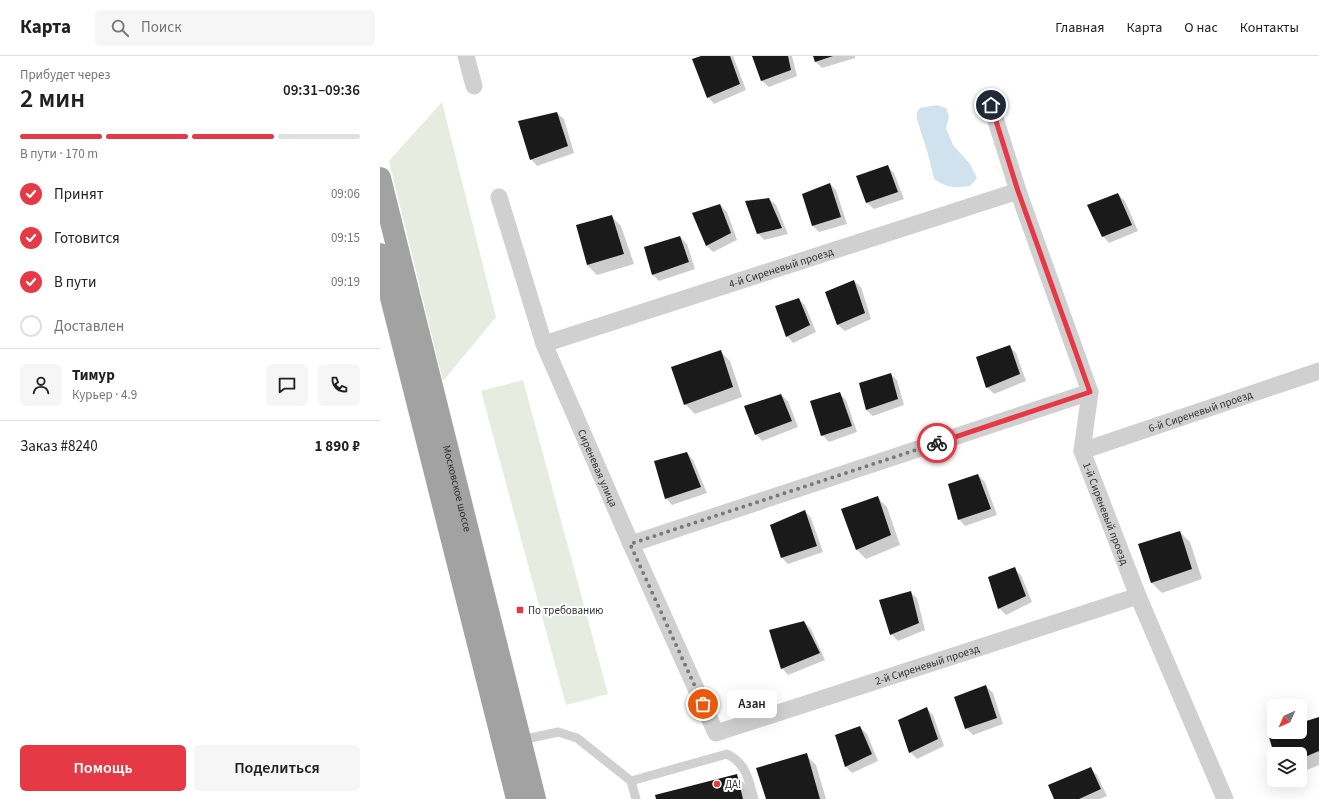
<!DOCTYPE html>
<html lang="ru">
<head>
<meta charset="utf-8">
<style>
	body { margin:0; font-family:"Source Sans 3",sans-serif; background:#f6f6f6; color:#202124; height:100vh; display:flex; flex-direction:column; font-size:15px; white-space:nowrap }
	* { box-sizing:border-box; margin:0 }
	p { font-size:13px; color:#757577 }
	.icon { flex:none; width:22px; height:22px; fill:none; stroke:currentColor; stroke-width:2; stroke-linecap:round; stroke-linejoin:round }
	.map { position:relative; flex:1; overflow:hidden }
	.panel { display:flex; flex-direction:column; background:#fff; width:380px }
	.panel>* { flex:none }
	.needle { width:26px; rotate:225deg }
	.tools { position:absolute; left:887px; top:643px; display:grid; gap:8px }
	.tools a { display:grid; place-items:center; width:40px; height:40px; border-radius:6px; background:#fff; box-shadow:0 4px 16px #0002; font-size:20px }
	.pin { position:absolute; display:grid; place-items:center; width:34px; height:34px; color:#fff; margin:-17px; border:2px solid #fff; border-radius:50%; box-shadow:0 1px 4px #0007 }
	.courier { position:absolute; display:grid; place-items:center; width:40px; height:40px; margin:-20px; border:3px solid #e63946; border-radius:50%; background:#fff; color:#222; box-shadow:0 1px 5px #0007 }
	.bubble { position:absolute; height:28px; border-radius:6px; background:#fff; box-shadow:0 4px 16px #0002; font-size:13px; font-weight:600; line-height:28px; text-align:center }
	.overview em { font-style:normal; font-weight:600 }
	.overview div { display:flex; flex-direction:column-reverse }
	.overview { display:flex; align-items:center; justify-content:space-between; height:68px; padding:0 20px }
	h1 { font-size:26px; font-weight:600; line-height:30px }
	.bar { display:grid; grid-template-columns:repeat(4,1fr); gap:6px 4px; align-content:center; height:48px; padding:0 20px }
	.bar i { height:5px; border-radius:3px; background:#e0e0e0 }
	.bar .on { background:#e63946 }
	.bar p { grid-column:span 4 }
	.line { display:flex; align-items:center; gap:10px; padding:0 20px; border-top:1px solid #e0e0e0 }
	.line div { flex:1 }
	.round { display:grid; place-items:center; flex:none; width:42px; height:42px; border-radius:6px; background:#f6f6f6 }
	ol { padding:0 20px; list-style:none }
	li { display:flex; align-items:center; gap:12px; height:44px }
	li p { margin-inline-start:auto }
	li .icon { padding:4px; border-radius:50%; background:#e63946; color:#fff; stroke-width:4 }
	li:last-child { color:#757577 }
	li i { width:22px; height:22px; border:2px solid #e0e0e0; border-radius:50% }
	.primary-button { display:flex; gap:8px; margin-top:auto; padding:8px 20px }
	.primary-button a { flex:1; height:46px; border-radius:6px; background:#e63946; color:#fff; font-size:16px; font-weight:600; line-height:46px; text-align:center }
	.primary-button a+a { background:#f6f6f6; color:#202124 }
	header { display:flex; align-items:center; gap:24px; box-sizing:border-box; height:56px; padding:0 20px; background:#fff; border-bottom:1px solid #e0e0e0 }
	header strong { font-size:19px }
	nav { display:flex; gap:22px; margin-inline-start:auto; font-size:14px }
	.search { width:280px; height:36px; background:#f6f6f6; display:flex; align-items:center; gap:10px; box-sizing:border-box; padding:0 14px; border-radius:6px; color:#757577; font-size:15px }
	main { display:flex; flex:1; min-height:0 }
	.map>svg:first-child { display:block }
	.green { fill:#e6ecdf }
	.water { fill:#cfe2ee }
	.shadow { fill:#0003 }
	.building { fill:#1a1a1a }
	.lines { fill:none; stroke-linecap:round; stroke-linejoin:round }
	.service { stroke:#d0d0d0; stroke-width:9 }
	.minor { stroke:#d0d0d0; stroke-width:17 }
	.trunk { stroke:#a2a2a2; stroke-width:22 }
	.done { stroke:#7a7a7a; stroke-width:4; stroke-dasharray:0 7.2 }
	.route { stroke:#e63946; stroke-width:5 }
	.poi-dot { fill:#e63946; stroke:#fff; stroke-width:1.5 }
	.labels { text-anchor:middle; stroke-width:4; stroke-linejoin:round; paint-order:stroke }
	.street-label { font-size:11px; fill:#333; stroke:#fff }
	.poi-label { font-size:11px; fill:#333; stroke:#fff; text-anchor:start }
</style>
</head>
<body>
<header>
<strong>Карта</strong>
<div class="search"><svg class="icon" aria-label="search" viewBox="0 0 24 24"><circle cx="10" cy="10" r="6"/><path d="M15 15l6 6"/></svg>Поиск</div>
<nav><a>Главная</a><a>Карта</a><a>О нас</a><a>Контакты</a></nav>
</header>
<main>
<section class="panel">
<div class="overview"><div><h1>2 мин</h1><p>Прибудет через</p></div><em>09:31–09:36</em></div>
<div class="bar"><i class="on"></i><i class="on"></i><i class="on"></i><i></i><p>В пути · 170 m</p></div>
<ol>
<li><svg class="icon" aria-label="check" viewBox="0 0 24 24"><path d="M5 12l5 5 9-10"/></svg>Принят<p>09:06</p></li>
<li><svg class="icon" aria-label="check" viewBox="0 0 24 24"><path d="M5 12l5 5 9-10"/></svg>Готовится<p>09:15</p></li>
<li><svg class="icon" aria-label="check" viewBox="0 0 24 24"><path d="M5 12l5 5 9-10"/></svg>В пути<p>09:19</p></li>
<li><i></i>Доставлен</li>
</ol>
<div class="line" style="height:72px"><a class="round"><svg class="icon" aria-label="person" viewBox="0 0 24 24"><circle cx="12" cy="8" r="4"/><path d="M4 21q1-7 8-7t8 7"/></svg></a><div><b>Тимур</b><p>Курьер · 4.9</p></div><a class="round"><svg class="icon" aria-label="chat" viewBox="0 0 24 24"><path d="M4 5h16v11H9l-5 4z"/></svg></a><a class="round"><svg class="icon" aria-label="phone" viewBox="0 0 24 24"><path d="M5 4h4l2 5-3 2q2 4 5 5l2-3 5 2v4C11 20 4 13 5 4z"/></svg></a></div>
<div class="line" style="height:52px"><div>Заказ #8240</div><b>1 890 ₽</b></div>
<div class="primary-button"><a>Помощь</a><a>Поделиться</a></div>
</section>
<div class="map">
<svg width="939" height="743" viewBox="0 0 939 743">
	<rect width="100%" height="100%" fill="#fff"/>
	<!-- green -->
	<g class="green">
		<path d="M62,46L116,261L63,325L9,105Z"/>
		<path d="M143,324L228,638L186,649L101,335Z"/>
	</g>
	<!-- water -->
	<path class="water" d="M557,49L566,52L569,61L566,72L573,89L590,108L597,122L590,130C575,132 567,132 554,123L548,98L537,63V56L540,52Z"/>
	<!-- shadow -->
	<g class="shadow">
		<path d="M324,0H353L366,34L334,48L328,41Z"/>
		<path d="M373,0H412L417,20L389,31L382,25Z"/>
		<path d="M434,0H475V2L442,12L436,6Z"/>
		<path d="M177,57L184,63L194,97L157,110L151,103Z"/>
		<path d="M508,111L514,117L524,143L494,153L487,147Z"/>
		<path d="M450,128L456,134L467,168L439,176L433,170Z"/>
		<path d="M738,138L745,145L758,175L729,187L723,180Z"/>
		<path d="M389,143L396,149L408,178L384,184L378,177Z"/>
		<path d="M340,149L347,156L357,184L333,196L326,189Z"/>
		<path d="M231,160L241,170L254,208L217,219L207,209Z"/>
		<path d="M300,181L307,188L315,213L279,225L273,219L265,192Z"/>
		<path d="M474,225L481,231L491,263L465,275L458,269L447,236Z"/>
		<path d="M418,243L425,249L436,276L413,287L407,280Z"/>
		<path d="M629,290L636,297L646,325L614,338L607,331Z"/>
		<path d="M340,295L350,305L362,341L315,358L305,348Z"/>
		<path d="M511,318L517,324L524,349L493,360L486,354L480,327Z"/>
		<path d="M459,337L466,344L477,376L449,386L442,379Z"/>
		<path d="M401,339L408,345L418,371L382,385L376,378Z"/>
		<path d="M307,397L313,404L327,437L292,449L286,442Z"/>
		<path d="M598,419L605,426L617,459L585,470L579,463Z"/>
		<path d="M497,441L507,451L520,489L486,503L476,493Z"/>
		<path d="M425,455L431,462L443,496L408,508L402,502Z"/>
		<path d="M800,476L810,486L822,523L782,537L772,527L759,489Z"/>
		<path d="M634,513L641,519L652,546L626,559L619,552Z"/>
		<path d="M530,536L537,542L545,574L518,585L511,578Z"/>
		<path d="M424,566L431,573L445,604L408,619L402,612Z"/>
		<path d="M606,630L613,637L623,668L593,679L586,672Z"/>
		<path d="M546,652L553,659L564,690L537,703L530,696L519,664Z"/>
		<path d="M939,662V709L920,717V698H895L897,676H920V668Z"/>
		<path d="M480,671L487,678L498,705L472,717L466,711Z"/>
		<path d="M426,699L436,709L446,743H387Z"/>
		<path d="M710,712L717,719L727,740L720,743H675Z"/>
		<path d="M356,719L366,729L370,743H277Z"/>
	</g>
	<!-- building -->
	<g class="building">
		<path d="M321,0H350L360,28L327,42L312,3Z"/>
		<path d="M372,0H408L411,14L381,25Z"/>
		<path d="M433,0H453L435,6Z"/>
		<path d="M177,56L188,90L150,104L138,65Z"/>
		<path d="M508,109L518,136L486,147L476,120Z"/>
		<path d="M450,127L461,161L432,170L422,138Z"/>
		<path d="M738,137L752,169L722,181L707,149Z"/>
		<path d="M389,142L402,172L377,178L365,145Z"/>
		<path d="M340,148L351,177L326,190L312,157Z"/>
		<path d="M232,159L244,198L207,209L196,169Z"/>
		<path d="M300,180L309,206L272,219L264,191Z"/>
		<path d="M474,224L485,257L457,269L445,236Z"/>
		<path d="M419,242L430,269L406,281L395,250Z"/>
		<path d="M630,289L640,318L606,332L596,301Z"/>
		<path d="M341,294L353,331L304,349L291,311Z"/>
		<path d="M511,317L518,343L486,354L479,327Z"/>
		<path d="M460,336L472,370L441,380L430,345Z"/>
		<path d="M401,338L412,365L375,379L364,350Z"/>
		<path d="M307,396L321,431L285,443L274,405Z"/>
		<path d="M598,418L611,453L578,464L568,428Z"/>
		<path d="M498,440L511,479L476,494L461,453Z"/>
		<path d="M425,454L437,490L401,502L390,469Z"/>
		<path d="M800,475L812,513L771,527L758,488Z"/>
		<path d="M635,511L646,540L618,553L608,521Z"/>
		<path d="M531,535L539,567L510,579L499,544Z"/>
		<path d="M424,565L440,597L401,613L389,574Z"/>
		<path d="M606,629L617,662L585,673L574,641Z"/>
		<path d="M547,651L558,683L529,697L518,664Z"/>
		<path d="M939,661V695L920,703V698H894L888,678L894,676H920V667Z"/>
		<path d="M480,670L492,698L465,711L455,679Z"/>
		<path d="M427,697L440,743H386L376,712Z"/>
		<path d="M711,711L721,733L699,743H674L668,729Z"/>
		<path d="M357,718L363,743H276L275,739Z"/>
	</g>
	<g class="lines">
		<!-- service -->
		<g class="service">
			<path d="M141,684L178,676L197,682L251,725L347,698C367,708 368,723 374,743"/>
			<path d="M251,725L256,743"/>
		</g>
		<!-- minor -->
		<g class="minor">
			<path d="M86,0L94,30"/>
			<path id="s1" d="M611,49L638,135L710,336L702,395L758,540L845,743"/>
			<path id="s2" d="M119,141L164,288L251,488L336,677L758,540"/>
			<path id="s3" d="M164,288L638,135"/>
			<path id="s4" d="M702,395L939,315"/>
			<path d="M251,488L710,336"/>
		</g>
		<!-- trunk -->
		<g class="trunk">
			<path id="s5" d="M0,122L155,743"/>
			<path d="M0,198L137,743"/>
		</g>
	</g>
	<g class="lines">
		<!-- done -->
		<path class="done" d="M323,648L250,488L557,387"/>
		<!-- route -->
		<path class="route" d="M557,387L710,336L638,135L611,49"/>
	</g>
	<!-- markers -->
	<g class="poi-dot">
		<rect x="136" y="550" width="8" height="8" rx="2"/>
		<circle cx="337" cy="728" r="4"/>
	</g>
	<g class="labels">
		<!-- street labels -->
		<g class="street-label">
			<text dy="4" stroke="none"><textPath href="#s3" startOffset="249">4-й Сиреневый проезд</textPath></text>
			<text dy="4" stroke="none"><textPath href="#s4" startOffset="125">6-й Сиреневый проезд</textPath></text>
			<text dy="4" stroke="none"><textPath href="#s2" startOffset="289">Сиреневая улица</textPath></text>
			<text dy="4" stroke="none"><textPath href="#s5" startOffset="320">Московское шоссе</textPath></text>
			<text dy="4" stroke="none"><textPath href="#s1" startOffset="430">1-й Сиреневый проезд</textPath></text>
			<text dy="4" stroke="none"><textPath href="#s2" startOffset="801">2-й Сиреневый проезд</textPath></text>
		</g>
		<!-- poi labels -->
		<g class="poi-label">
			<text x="148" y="558">По требованию</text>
			<text x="345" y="732">ДА!</text>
		</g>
	</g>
</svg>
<div class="tools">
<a><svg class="needle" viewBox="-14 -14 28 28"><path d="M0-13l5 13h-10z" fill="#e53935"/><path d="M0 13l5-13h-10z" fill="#757577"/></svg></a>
<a><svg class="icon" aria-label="layers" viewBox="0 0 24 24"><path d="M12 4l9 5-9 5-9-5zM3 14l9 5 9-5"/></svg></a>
</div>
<div class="pin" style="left:323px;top:648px;background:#ea580c"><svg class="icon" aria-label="bag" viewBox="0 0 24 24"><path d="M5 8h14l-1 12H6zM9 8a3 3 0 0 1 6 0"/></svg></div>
<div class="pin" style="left:611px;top:49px;background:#1f2937"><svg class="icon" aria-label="home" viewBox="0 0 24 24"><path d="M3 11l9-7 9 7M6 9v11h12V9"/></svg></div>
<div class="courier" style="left:557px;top:387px"><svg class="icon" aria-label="bike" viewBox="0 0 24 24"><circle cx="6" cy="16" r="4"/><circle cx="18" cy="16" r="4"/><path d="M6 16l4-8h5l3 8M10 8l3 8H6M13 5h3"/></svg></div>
<div class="bubble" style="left:347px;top:634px;width:50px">Азан</div>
</div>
</main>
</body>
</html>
